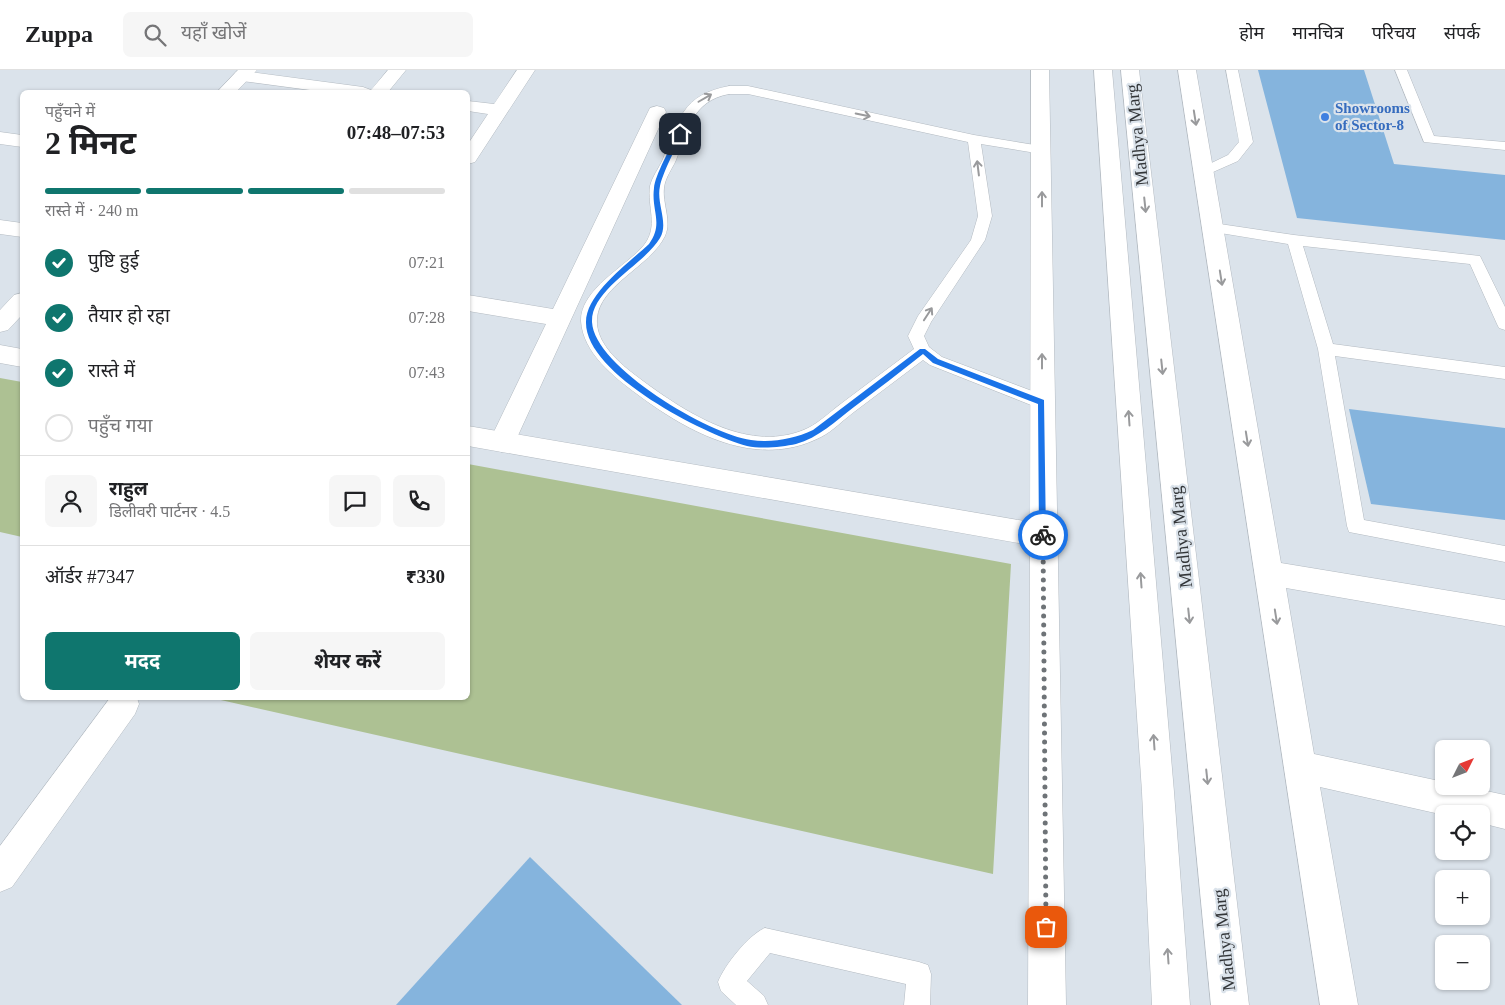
<!DOCTYPE html>
<html lang="hi">
<head>
<meta charset="utf-8">
<style>
	body { margin:0; font-family:"Times New Roman","Noto Sans Devanagari",serif; background:#f6f6f6; color:#202124; height:100vh; display:flex; flex-direction:column; font-size:19px; white-space:nowrap }
	* { box-sizing:border-box; margin:0 }
	p { font-size:16px; color:#757577 }
	.icon { flex:none; width:28px; height:28px; fill:none; stroke:currentColor; stroke-width:2; stroke-linecap:round; stroke-linejoin:round }
	.map { position:relative; flex:1; overflow:hidden }
	.sheet { position:absolute; left:20px; top:20px; width:450px; height:610px; display:flex; flex-direction:column; background:#fff; border-radius:8px; box-shadow:0 1px 4px #0004 }
	.sheet>* { flex:none }
	.needle { width:32px; rotate:48deg }
	.controls { position:absolute; left:1435px; top:670px; display:grid; gap:10px }
	.controls a { display:grid; place-items:center; width:55px; height:55px; border-radius:8px; background:#fff; box-shadow:0 1px 4px #0004; font-size:25px }
	.pin { position:absolute; display:grid; place-items:center; width:42px; height:42px; color:#fff; margin:-21px; border-radius:10px; box-shadow:0 2px 8px #0006 }
	.courier { position:absolute; display:grid; place-items:center; width:50px; height:50px; margin:-25px; border:4px solid #1a73e8; border-radius:50%; background:#fff; color:#222; box-shadow:0 1px 6px #0007 }
	.headline em { font-style:normal; font-weight:700 }
	.headline div { display:flex; flex-direction:column-reverse }
	.headline { display:flex; align-items:center; justify-content:space-between; height:85px; padding:0 25px }
	h1 { font-size:32px; font-weight:700; line-height:38px }
	.bar { display:grid; grid-template-columns:repeat(4,1fr); gap:8px 5px; align-content:center; height:60px; padding:0 25px }
	.bar i { height:6px; border-radius:4px; background:#e0e0e0 }
	.bar .on { background:#0f766e }
	.bar p { grid-column:span 4 }
	.line { display:flex; align-items:center; gap:12px; padding:0 25px; border-top:1px solid #e0e0e0 }
	.line div { flex:1 }
	.round { display:grid; place-items:center; flex:none; width:52px; height:52px; border-radius:8px; background:#f6f6f6 }
	ol { padding:0 25px; list-style:none }
	li { display:flex; align-items:center; gap:15px; height:55px }
	li p { margin-inline-start:auto }
	li .icon { padding:5px; border-radius:50%; background:#0f766e; color:#fff; stroke-width:4 }
	li:last-child { color:#757577 }
	li i { width:28px; height:28px; border:2px solid #e0e0e0; border-radius:50% }
	.primary-button { display:flex; gap:10px; margin-top:auto; padding:10px 25px }
	.primary-button a { flex:1; height:58px; border-radius:8px; background:#0f766e; color:#fff; font-size:20px; font-weight:700; line-height:58px; text-align:center }
	.primary-button a+a { background:#f6f6f6; color:#202124 }
	header { display:flex; align-items:center; gap:30px; box-sizing:border-box; height:70px; padding:0 25px; background:#fff; border-bottom:1px solid #e0e0e0 }
	header strong { font-size:24px }
	nav { display:flex; gap:28px; margin-inline-start:auto; font-size:18px }
	.search { width:350px; height:45px; background:#f6f6f6; display:flex; align-items:center; gap:12px; box-sizing:border-box; padding:0 18px; border-radius:8px; color:#757577; font-size:19px }
	.map>svg:first-child { display:block }
	.green { fill:#adc193 }
	.building { fill:#85b4dd }
	.lines { fill:none; stroke-linecap:round; stroke-linejoin:round }
	.service-casing { stroke:#b3bac1; stroke-width:1 }
	.minor-casing { stroke:#b3bac1; stroke-width:1 }
	.tertiary-casing { stroke:#b3bac1; stroke-width:1 }
	.secondary-casing { stroke:#b3bac1; stroke-width:1 }
	.service { fill:#fff; fill-rule:evenodd }
	.minor { fill:#fff; fill-rule:evenodd }
	.tertiary { fill:#fff; fill-rule:evenodd }
	.secondary { fill:#fff; fill-rule:evenodd }
	.oneway { stroke:#999a9c }
	.route { fill:#1a73e8 }
	.done { stroke:#6e7377; stroke-width:5; stroke-dasharray:0 9 }
	.shop-dot { fill:#3f7fe0; stroke:#dbe3eb; stroke-width:2 }
	.labels { text-anchor:middle; stroke-width:4.5; stroke-linejoin:round; paint-order:stroke }
	.far-shop-label { font-size:15px; font-weight:bold; fill:#366cbe; stroke:#dbe3eb; text-anchor:start }
	.street-label { font-size:18px; fill:#333639; stroke:#dbe3eb }
</style>
</head>
<body>
<header>
<strong>Zuppa</strong>
<div class="search"><svg class="icon" aria-label="search" viewBox="0 0 24 24"><circle cx="10" cy="10" r="6"/><path d="M15 15l6 6"/></svg>यहाँ खोजें</div>
<nav><a>होम</a><a>मानचित्र</a><a>परिचय</a><a>संपर्क</a></nav>
</header>
<div class="map">
<svg width="1505" height="935" viewBox="0 0 1505 935">
	<rect width="100%" height="100%" fill="#dbe3eb"/>
	<!-- green -->
	<g class="green">
		<path d="M0,308L22,312V467L0,462Z"/>
		<path d="M468,394L1011,494L993,804L212,628H468Z"/>
	</g>
	<!-- building -->
	<g class="building">
		<path d="M1258,0H1364L1394,94L1505,105V170L1297,148Z"/>
		<path d="M1349,339L1505,358V450L1371,434Z"/>
		<path d="M530,787L682,935H396Z"/>
	</g>
	<g class="lines">
		<defs>
			<g id="service">
				<path d="M1226,0H1238L1253,72L1238,91L1204,106L1197,102L1199,99L1228,85L1239,72Z"/>
				<path d="M1395,0H1407L1434,66L1505,72V80L1424,72Z"/>
				<path d="M729,16H748L974,65L1047,77L1049,80L1047,83L1042,84L981,74L992,146L985,170L931,252L924,266L929,277L942,287L1048,327L1050,332L1048,337L1042,338L1036,337L930,295L923,290C900,307 877,325 854,342C843,350 833,361 821,367C757,400 689,363 637,324C614,307 583,283 581,251C580,219 627,196 644,175C659,156 647,137 650,116C652,107 659,98 663,89C679,49 682,25 729,16ZM729,24H748L968,72L978,146L971,170L918,246L908,266L914,279C890,297 866,315 842,333C831,341 820,352 808,358C751,385 688,344 643,311C624,297 595,275 597,249C599,215 650,197 665,166C672,151 662,133 664,118C665,108 672,99 676,90C688,60 692,31 729,24Z"/>
				<path d="M1213,153L1294,165L1480,186L1505,237V260L1499,258L1497,254L1470,194L1303,176L1333,274L1505,297V309L1335,286L1364,450L1505,476V492L1349,462L1347,456L1318,279L1288,174L1208,161L1206,158L1208,155Z"/>
				<path d="M765,858L919,892L928,895L931,904L930,935H904L906,914L770,883L747,911L764,926L768,935H736L721,921L718,912C724,896 749,864 765,858Z"/>
			</g>
			<g id="minor">
				<path d="M388,0H406L388,22H325L242,11L236,10L233,6L236,2L242,1L363,17L371,20Z"/>
				<path d="M517,0H535L475,92L468,94V74L488,44L468,41V31L494,34Z"/>
				<path d="M1178,0H1196L1281,493L1505,530V556L1286,518L1314,684L1444,712V716H1463L1505,725V759L1481,753V744L1444,745L1320,717L1358,935H1320Z"/>
				<path d="M657,36L664,38L666,42L515,372L511,379L502,382L493,379L489,372L546,254L468,241V225L553,239L648,42L650,38Z"/>
				<path d="M0,62L22,65V77L0,74Z"/>
				<path d="M0,150L22,153V167L0,164Z"/>
				<path d="M110,628H137L139,634L135,644L12,817L0,822V776Z"/>
			</g>
			<g id="tertiary">
				<path d="M238,0H257L236,22H217Z"/>
				<path d="M1031,0H1049L1066,935H1028L1030,475L468,376V356L1030,452Z"/>
				<path d="M22,223V245L8,260L0,262V240L14,225Z"/>
				<path d="M0,275L22,279V297L0,293Z"/>
			</g>
			<g id="secondary">
				<path d="M1094,0H1112L1174,722L1190,935H1152L1142,722Z"/>
				<path d="M1121,0H1139L1249,935H1211Z"/>
			</g>
		</defs>
		<!-- service casing -->
		<use href="#service" class="service-casing"/>
		<!-- minor casing -->
		<use href="#minor" class="minor-casing"/>
		<!-- tertiary casing -->
		<use href="#tertiary" class="tertiary-casing"/>
		<!-- secondary casing -->
		<use href="#secondary" class="secondary-casing"/>
		<!-- service -->
		<use href="#service" class="service"/>
		<!-- minor -->
		<use href="#minor" class="minor"/>
		<!-- tertiary -->
		<use href="#tertiary" class="tertiary"/>
		<!-- secondary -->
		<use href="#secondary" class="secondary"/>
	</g>
	<!-- one-way arrows -->
	<defs><path id="oneway-shaft" d="M-6 0H5M1.5-3L5.5 0L1.5 3" fill="none" stroke-width="1.6" stroke-linecap="round" stroke-linejoin="round" transform="scale(1.25)"/></defs>
	<g class="oneway">
		<use href="#oneway-shaft" transform="translate(705 28) rotate(-30)"/>
		<use href="#oneway-shaft" transform="translate(863 45) rotate(12)"/>
		<use href="#oneway-shaft" transform="translate(1195 48) rotate(81)"/>
		<use href="#oneway-shaft" transform="translate(978 98) rotate(-97)"/>
		<use href="#oneway-shaft" transform="translate(1042 129) rotate(-90)"/>
		<use href="#oneway-shaft" transform="translate(1145 135) rotate(84)"/>
		<use href="#oneway-shaft" transform="translate(1221 208) rotate(81)"/>
		<use href="#oneway-shaft" transform="translate(928 244) rotate(-57)"/>
		<use href="#oneway-shaft" transform="translate(1042 291) rotate(-90)"/>
		<use href="#oneway-shaft" transform="translate(1162 297) rotate(84)"/>
		<use href="#oneway-shaft" transform="translate(1129 348) rotate(-94)"/>
		<use href="#oneway-shaft" transform="translate(1247 369) rotate(81)"/>
		<use href="#oneway-shaft" transform="translate(1141 510) rotate(-94)"/>
		<use href="#oneway-shaft" transform="translate(1189 546) rotate(84)"/>
		<use href="#oneway-shaft" transform="translate(1276 547) rotate(81)"/>
		<use href="#oneway-shaft" transform="translate(1154 672) rotate(-94)"/>
		<use href="#oneway-shaft" transform="translate(1207 707) rotate(84)"/>
		<use href="#oneway-shaft" transform="translate(1168 886) rotate(-94)"/>
	</g>
	<!-- route -->
	<path class="route" d="M680,62L682,64C676,78 663,102 660,116C656,134 669,153 660,168C644,195 591,219 592,252C594,297 710,365 751,370C772,373 794,369 813,360L920,279H925L938,289L1044,330L1046,468L1043,469L1039,465L1038,334L933,293L923,284C900,302 877,320 854,337C836,351 818,368 796,374C783,377 761,379 747,376C704,364 585,304 586,252C586,223 630,192 649,174C664,153 651,141 654,118C655,105 671,77 677,64Z"/>
	<g class="lines">
		<!-- done -->
		<path class="done" d="M1043,465L1046,857"/>
	</g>
	<!-- markers -->
	<circle class="shop-dot" cx="1325" cy="47" r="5"/>
	<g class="labels">
		<!-- far-shop labels -->
		<g class="far-shop-label">
			<text x="1335" y="43">Showrooms<tspan x="1335" dy="17">of Sector-8</tspan></text>
		</g>
		<!-- street labels -->
		<g class="street-label">
			<text transform="translate(1137 65) rotate(-96)" y="6">Madhya Marg</text>
			<text transform="translate(1181 467) rotate(-96)" y="6">Madhya Marg</text>
			<text transform="translate(1224 870) rotate(-96)" y="6">Madhya Marg</text>
		</g>
	</g>
</svg>
<div class="controls">
<a><svg class="needle" viewBox="-14 -14 28 28"><path d="M0-13l5 13h-10z" fill="#e53935"/><path d="M0 13l5-13h-10z" fill="#757577"/></svg></a>
<a><svg class="icon" aria-label="locate" viewBox="0 0 24 24"><circle cx="12" cy="12" r="6"/><path d="M12 2v4M12 18v4M2 12h4M18 12h4"/></svg></a>
<a>+</a>
<a>−</a>
</div>
<div class="pin" style="left:1046px;top:857px;background:#ea580c"><svg class="icon" aria-label="bag" viewBox="0 0 24 24"><path d="M5 8h14l-1 12H6zM9 8a3 3 0 0 1 6 0"/></svg></div>
<div class="pin" style="left:680px;top:64px;background:#1f2937"><svg class="icon" aria-label="home" viewBox="0 0 24 24"><path d="M3 11l9-7 9 7M6 9v11h12V9"/></svg></div>
<div class="courier" style="left:1043px;top:465px"><svg class="icon" aria-label="bike" viewBox="0 0 24 24"><circle cx="6" cy="16" r="4"/><circle cx="18" cy="16" r="4"/><path d="M6 16l4-8h5l3 8M10 8l3 8H6M13 5h3"/></svg></div>
<section class="sheet">
<div class="headline"><div><h1>2 मिनट</h1><p>पहुँचने में</p></div><em>07:48–07:53</em></div>
<div class="bar"><i class="on"></i><i class="on"></i><i class="on"></i><i></i><p>रास्ते में · 240 m</p></div>
<ol>
<li><svg class="icon" aria-label="check" viewBox="0 0 24 24"><path d="M5 12l5 5 9-10"/></svg>पुष्टि हुई<p>07:21</p></li>
<li><svg class="icon" aria-label="check" viewBox="0 0 24 24"><path d="M5 12l5 5 9-10"/></svg>तैयार हो रहा<p>07:28</p></li>
<li><svg class="icon" aria-label="check" viewBox="0 0 24 24"><path d="M5 12l5 5 9-10"/></svg>रास्ते में<p>07:43</p></li>
<li><i></i>पहुँच गया</li>
</ol>
<div class="line" style="height:90px"><a class="round"><svg class="icon" aria-label="person" viewBox="0 0 24 24"><circle cx="12" cy="8" r="4"/><path d="M4 21q1-7 8-7t8 7"/></svg></a><div><b>राहुल</b><p>डिलीवरी पार्टनर · 4.5</p></div><a class="round"><svg class="icon" aria-label="chat" viewBox="0 0 24 24"><path d="M4 5h16v11H9l-5 4z"/></svg></a><a class="round"><svg class="icon" aria-label="phone" viewBox="0 0 24 24"><path d="M5 4h4l2 5-3 2q2 4 5 5l2-3 5 2v4C11 20 4 13 5 4z"/></svg></a></div>
<div class="line" style="height:65px"><div>ऑर्डर #7347</div><b>₹330</b></div>
<div class="primary-button"><a>मदद</a><a>शेयर करें</a></div>
</section>
</div>
</body>
</html>
